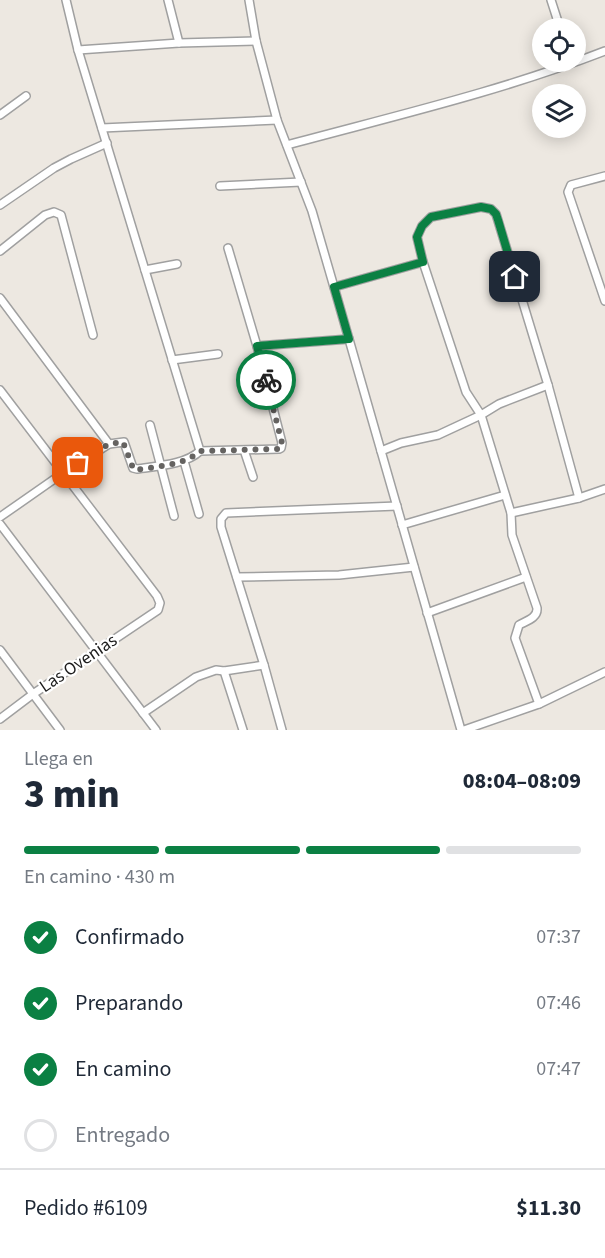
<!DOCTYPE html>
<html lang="es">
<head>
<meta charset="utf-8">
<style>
	body { margin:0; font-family:"Source Sans 3",sans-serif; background:#f2f2f3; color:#1f2937; height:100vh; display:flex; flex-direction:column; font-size:22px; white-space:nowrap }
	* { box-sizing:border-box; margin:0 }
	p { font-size:20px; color:#747a83 }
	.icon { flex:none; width:33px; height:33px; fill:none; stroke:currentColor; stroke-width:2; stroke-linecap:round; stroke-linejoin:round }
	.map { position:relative; height:730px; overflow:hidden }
	.details { display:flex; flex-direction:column; background:#fff; flex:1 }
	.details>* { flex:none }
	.controls { position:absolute; left:532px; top:18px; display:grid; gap:12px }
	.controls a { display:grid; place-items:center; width:54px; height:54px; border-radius:50%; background:#fff; box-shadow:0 3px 15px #0003; font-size:30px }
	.pin { position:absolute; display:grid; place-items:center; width:51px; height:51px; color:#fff; margin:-26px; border-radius:12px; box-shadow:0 3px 9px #0006 }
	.courier { position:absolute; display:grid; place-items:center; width:60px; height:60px; margin:-30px; border:4px solid #0b8043; border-radius:50%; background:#fff; color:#222; box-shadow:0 2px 8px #0007 }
	.overview em { font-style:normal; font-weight:800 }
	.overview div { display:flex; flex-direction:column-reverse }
	.overview { display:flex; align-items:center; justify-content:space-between; height:102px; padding:0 24px }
	h1 { font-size:39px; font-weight:800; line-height:45px }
	.bar { display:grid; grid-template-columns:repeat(4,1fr); gap:9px 6px; align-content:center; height:72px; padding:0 24px }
	.bar i { height:8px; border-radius:4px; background:#e0e1e3 }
	.bar .on { background:#0b8043 }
	.bar p { grid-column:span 4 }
	.line { display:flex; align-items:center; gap:15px; padding:0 24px; border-top:2px solid #e0e1e3 }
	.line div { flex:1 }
	ol { padding:0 24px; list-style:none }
	li { display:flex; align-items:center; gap:18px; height:66px }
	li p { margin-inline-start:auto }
	li .icon { padding:6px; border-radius:50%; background:#0b8043; color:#fff; stroke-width:4 }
	li:last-child { color:#747a83 }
	li i { width:33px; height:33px; border:3px solid #e0e1e3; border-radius:50% }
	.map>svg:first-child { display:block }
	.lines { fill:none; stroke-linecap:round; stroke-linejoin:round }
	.street-casing { stroke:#a0a0a0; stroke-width:10 }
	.street { stroke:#fff; stroke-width:7 }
	.done { stroke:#656361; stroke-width:6; stroke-dasharray:0 10.8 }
	.route { stroke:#0b8043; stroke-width:8 }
	.labels { text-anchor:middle; stroke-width:4.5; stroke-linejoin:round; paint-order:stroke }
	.street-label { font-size:18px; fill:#1c1c1c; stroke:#fff }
</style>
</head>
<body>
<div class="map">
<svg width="605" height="730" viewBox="0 0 605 730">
	<rect width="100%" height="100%" fill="#ede8e1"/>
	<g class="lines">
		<defs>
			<g id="street">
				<path d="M66,0L78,50L200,451"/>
				<path d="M168,0L179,43"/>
				<path d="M249,0L256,41L277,120L312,211L334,287L461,730"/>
				<path d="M551,0L560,28"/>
				<path d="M78,50L179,43L256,41"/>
				<path d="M0,115L26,96"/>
				<path d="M102,128L277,120"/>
				<path d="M287,145C394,116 502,91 605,51"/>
				<path d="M605,176L571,185L568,192L605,301"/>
				<path d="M220,186L301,182"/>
				<path d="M0,205L54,168L71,159L107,143"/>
				<path d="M0,251L45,215L54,212L61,215L93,335"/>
				<path d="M145,270L177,264"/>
				<path d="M334,287L423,262"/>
				<path d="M0,298L109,444"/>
				<path d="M257,346L349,339"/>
				<path d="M172,360L218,354"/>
				<path d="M0,390L157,596L160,603L158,610L33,694L0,719"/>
				<path d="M150,425L174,516"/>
				<path d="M244,450L253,477"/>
				<path d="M381,451L401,443L438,435L481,415L499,404L548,385"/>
				<path d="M184,461L199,514"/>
				<path d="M511,513L579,498L605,489"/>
				<path d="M0,517L63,473L109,444L124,442L133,468L137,469C156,466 185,465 200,451L279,449L281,448L282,443L257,346L228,248"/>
				<path d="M0,524L156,730"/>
				<path d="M402,525L505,495"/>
				<path d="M237,577L339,575L414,567"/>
				<path d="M427,613L526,577"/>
				<path d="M0,650L60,730"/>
				<path d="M224,671L243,730"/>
				<path d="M539,704L515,638L519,625C526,621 538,618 537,608L512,535L511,513L481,415L466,392L423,262L417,237L422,226L431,217L481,207L491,209L496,214L548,385L579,498"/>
				<path d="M143,713L196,677L216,670L224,671L264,665"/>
				<path d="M282,730L264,665L221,527V519L226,513L397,506"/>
				<path d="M464,730L539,704L605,672"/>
			</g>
		</defs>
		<!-- street casing -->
		<use href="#street" class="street-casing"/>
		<!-- street -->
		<use href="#street" class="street"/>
	</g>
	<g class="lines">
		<!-- done -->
		<path class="done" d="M78,463L109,444L123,442L133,468L136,470C157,466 184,466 200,451L279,449L281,448L282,443L266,380"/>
		<!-- route -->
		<path class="route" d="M266,380L257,346L349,339L334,287L423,262L417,237L422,226L431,217L481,207L491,209L496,214L498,220L515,277"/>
	</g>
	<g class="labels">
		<!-- street labels -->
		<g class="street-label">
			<text transform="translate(78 663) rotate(-34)" y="6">Las Ovenias</text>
		</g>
	</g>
</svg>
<div class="controls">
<a><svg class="icon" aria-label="locate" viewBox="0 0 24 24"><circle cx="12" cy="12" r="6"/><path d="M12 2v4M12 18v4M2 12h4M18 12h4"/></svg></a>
<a><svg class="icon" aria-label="layers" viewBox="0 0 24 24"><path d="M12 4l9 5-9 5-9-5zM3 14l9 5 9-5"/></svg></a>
</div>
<div class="pin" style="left:78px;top:463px;background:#ea580c"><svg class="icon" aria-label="bag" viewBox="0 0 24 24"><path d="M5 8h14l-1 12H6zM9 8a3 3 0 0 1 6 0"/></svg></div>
<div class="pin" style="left:515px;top:277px;background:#1f2937"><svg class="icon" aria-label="home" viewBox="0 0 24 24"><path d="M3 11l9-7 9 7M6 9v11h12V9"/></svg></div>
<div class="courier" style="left:266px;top:380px"><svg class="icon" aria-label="bike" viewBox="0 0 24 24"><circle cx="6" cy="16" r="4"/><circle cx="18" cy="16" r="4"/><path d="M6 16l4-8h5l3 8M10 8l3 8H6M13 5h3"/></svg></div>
</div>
<section class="details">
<div class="overview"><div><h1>3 min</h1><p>Llega en</p></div><em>08:04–08:09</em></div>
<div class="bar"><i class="on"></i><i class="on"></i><i class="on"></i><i></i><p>En camino · 430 m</p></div>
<ol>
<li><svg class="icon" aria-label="check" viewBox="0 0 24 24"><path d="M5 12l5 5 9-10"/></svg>Confirmado<p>07:37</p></li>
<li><svg class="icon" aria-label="check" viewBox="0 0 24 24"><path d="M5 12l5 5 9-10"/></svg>Preparando<p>07:46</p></li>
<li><svg class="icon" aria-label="check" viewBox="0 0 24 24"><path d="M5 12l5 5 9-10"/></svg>En camino<p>07:47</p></li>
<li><i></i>Entregado</li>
</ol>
<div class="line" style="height:78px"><div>Pedido #6109</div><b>$11.30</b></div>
</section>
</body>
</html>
